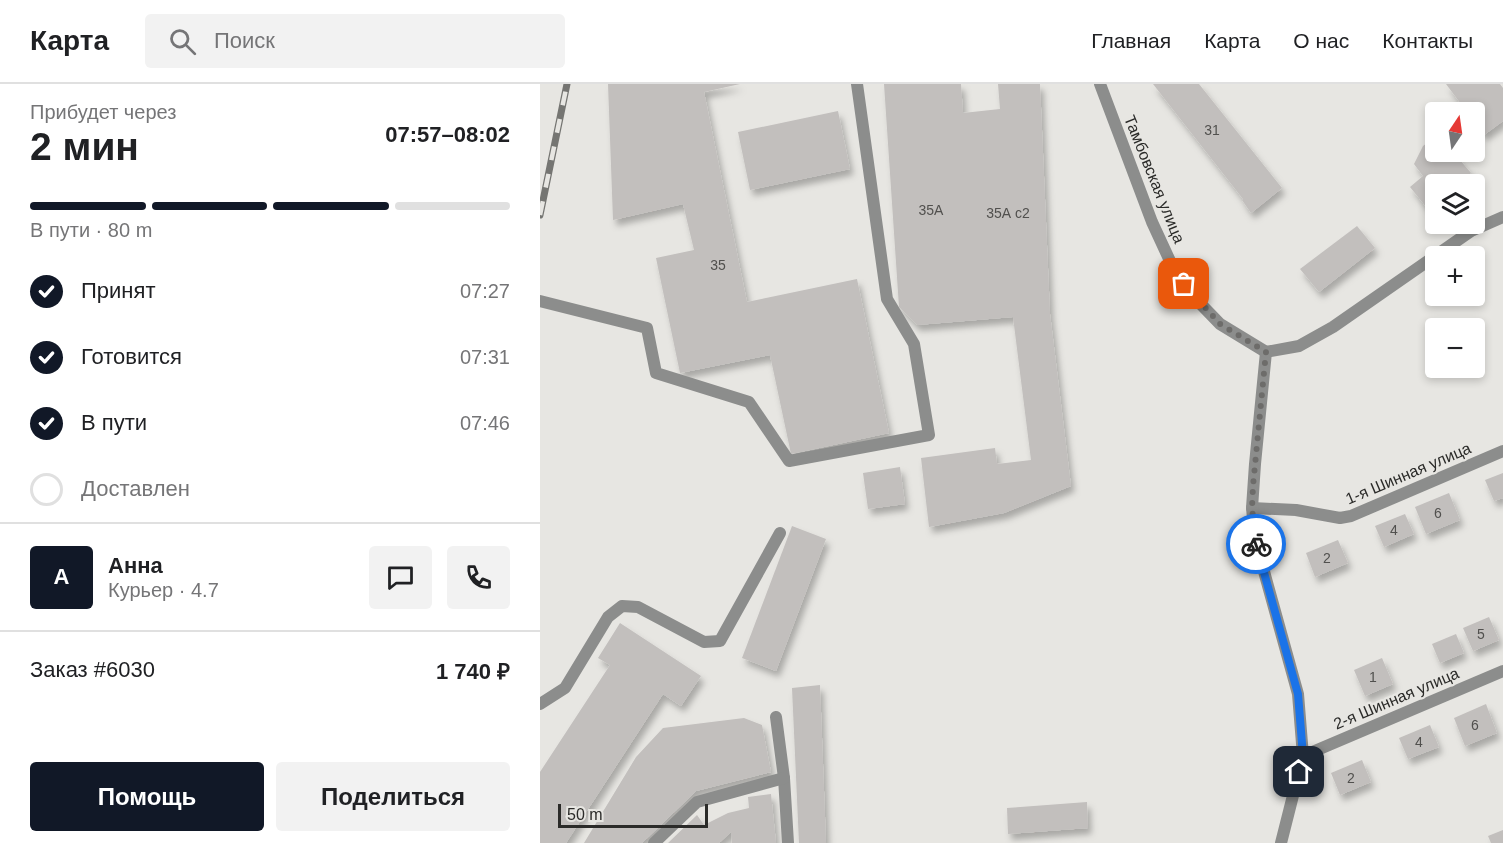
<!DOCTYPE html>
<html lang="ru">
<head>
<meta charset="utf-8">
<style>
	body { margin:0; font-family:Arial,sans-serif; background:#f2f2f2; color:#202124; height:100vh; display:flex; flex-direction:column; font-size:22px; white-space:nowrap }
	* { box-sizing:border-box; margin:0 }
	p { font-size:20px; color:#757577 }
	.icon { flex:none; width:33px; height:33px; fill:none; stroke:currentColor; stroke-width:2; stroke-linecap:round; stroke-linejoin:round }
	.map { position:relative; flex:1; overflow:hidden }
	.details { display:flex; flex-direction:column; background:#fff; width:540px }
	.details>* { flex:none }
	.needle { width:39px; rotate:13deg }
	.buttons { position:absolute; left:885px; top:18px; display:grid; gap:12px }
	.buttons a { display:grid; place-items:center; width:60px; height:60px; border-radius:6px; background:#fff; box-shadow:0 3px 9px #0003; font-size:30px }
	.scale { position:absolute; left:18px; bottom:15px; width:150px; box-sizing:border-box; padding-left:6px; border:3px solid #2b2b29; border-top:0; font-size:16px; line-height:21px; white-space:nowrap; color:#2b2b29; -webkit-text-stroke:4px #e7e6e2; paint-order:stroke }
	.pin { position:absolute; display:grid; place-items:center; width:51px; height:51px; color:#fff; margin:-26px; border-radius:12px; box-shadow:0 3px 9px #0006 }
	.courier { position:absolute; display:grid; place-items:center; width:60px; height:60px; margin:-30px; border:4px solid #1a73e8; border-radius:50%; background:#fff; color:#222; box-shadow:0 2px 8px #0007 }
	.headline em { font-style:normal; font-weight:700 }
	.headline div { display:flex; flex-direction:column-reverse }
	.headline { display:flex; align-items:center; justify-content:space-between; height:102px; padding:0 30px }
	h1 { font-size:39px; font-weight:700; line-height:45px }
	.bar { display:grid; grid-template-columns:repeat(4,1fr); gap:9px 6px; align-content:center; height:72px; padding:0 30px }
	.bar i { height:8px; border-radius:4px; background:#e0e0e0 }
	.bar .on { background:#111827 }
	.bar p { grid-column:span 4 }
	.line { display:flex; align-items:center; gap:15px; padding:0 30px; border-top:2px solid #e0e0e0 }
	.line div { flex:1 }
	.round { display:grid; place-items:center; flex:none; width:63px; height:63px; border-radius:6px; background:#f2f2f2 }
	ol { padding:0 30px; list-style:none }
	li { display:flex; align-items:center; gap:18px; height:66px }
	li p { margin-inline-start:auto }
	li .icon { padding:6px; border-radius:50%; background:#111827; color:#fff; stroke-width:4 }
	li:last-child { color:#757577 }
	li i { width:33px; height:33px; border:3px solid #e0e0e0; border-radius:50% }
	.button { display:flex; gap:12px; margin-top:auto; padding:12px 30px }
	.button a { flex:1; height:69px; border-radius:6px; background:#111827; color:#fff; font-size:24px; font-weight:700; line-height:69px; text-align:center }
	.button a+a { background:#f2f2f2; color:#202124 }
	header { display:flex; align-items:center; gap:36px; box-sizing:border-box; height:84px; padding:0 30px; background:#fff; border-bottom:2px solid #e0e0e0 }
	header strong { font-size:28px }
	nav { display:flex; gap:33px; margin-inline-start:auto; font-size:21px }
	.search { width:420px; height:54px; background:#f2f2f2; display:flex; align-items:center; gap:15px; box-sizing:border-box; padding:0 21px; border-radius:6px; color:#757577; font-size:22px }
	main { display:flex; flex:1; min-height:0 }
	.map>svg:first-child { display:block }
	.building { fill:#c2bfbd; filter:url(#shadow) }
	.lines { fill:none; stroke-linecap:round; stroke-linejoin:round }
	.service { stroke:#8c8d8c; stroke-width:12 }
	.minor { stroke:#8c8d8c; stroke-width:12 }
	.tertiary { stroke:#8c8d8c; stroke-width:12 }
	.rail-casing { stroke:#757572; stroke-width:7 }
	.rail { stroke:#e7e6e2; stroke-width:4.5; stroke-dasharray:14; stroke-linecap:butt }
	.done { stroke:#6d6c6a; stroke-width:6; stroke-dasharray:0 10.8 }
	.route { stroke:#1a73e8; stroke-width:8 }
	.labels { text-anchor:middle; stroke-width:4.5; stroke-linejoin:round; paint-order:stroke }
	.number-label { font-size:14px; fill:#51504e }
	.street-label { font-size:16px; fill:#2b2b29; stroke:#e7e6e2 }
</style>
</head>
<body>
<header>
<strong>Карта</strong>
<div class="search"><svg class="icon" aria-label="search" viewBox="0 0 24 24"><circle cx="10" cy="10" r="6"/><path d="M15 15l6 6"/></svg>Поиск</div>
<nav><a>Главная</a><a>Карта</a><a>О нас</a><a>Контакты</a></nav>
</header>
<main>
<section class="details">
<div class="headline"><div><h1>2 мин</h1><p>Прибудет через</p></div><em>07:57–08:02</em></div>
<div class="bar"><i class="on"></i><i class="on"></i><i class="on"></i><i></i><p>В пути · 80 m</p></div>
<ol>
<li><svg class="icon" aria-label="check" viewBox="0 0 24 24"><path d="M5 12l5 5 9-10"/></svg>Принят<p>07:27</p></li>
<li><svg class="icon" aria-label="check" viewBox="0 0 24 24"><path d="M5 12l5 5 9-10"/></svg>Готовится<p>07:31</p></li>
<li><svg class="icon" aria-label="check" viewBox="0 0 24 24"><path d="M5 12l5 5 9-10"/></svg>В пути<p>07:46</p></li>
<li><i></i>Доставлен</li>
</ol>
<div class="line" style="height:108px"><b class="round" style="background:#111827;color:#fff">А</b><div><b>Анна</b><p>Курьер · 4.7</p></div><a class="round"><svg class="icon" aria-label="chat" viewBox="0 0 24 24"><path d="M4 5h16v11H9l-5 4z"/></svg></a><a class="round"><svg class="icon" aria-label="phone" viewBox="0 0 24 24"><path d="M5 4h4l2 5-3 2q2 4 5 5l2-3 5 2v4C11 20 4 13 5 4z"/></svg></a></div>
<div class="line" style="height:78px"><div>Заказ #6030</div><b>1 740 ₽</b></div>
<div class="button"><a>Помощь</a><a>Поделиться</a></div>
</section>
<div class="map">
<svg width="963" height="759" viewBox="0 0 963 759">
	<defs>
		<filter id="shadow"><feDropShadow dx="3.5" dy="6" stdDeviation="3" flood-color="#0004"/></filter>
	</defs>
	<rect width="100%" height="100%" fill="#e7e6e2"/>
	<!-- building -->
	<g class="building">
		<path d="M68,0H200L164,8L207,218L317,195L349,349L251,370L230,271L140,289L116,174L154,166L143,120L73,136Z"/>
		<path d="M344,0H421L423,29L460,25L458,0H500L510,230L531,402L464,429L389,443L381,374L455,364L457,380L491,376L473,233L377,241L359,223Z"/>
		<path d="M613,0H659L742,104L711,129L702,116L703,115Z"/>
		<path d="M906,0H960L963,4V37L944,51L934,39V28H927Z"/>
		<path d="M298,27L310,85L210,106L198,48Z"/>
		<path d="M896,52V68H913L931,89L917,100H896V118L887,124L870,103L883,92L874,80L883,62Z"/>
		<path d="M817,142L835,164L779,208L760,185Z"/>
		<path d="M360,383L365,420L328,425L323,389Z"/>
		<path d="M963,389V414L954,417L945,396Z"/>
		<path d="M909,409L920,436L886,450L875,423Z"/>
		<path d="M865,430L874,450L844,463L835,442Z"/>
		<path d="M252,442L286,455L236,587L202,574Z"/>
		<path d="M798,456L808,479L775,493L766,469Z"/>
		<path d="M949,533L959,556L933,567L923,544Z"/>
		<path d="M80,539L161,592L141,622L123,610L26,759H0V688L70,581L58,574Z"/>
		<path d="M916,550L924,569L900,579L892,560Z"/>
		<path d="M842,574L853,600L825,612L814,586Z"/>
		<path d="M280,601L286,759H259L252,604Z"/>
		<path d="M946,620L957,649L925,662L914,634Z"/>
		<path d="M204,634L222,641L231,688L156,707L102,759H44L96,673L123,644Z"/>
		<path d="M890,641L899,663L868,675L859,654Z"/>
		<path d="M822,676L831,698L800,711L791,689Z"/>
		<path d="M231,710L236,759H192L191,748L179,759H128L157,731L164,741L188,729L209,724L208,713Z"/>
		<path d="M547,718L548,744L468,750L467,724Z"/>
		<path d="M963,746V759H951L948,752Z"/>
	</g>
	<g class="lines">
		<!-- service -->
		<g class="service">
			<path d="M0,217L107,244L116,289L209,318L249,377L389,351L374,260L347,215L317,0"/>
			<path d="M0,620L25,604L68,533L82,522L98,523L164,558L180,557L240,449"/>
			<path d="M236,633L244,694L248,759"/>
			<path d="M114,759L157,718L244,694"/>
		</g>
		<!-- minor -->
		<g class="minor">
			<path d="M712,424L756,426L800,434L811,432L963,367"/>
			<path d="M763,672L963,587"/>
		</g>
		<!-- tertiary -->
		<g class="tertiary">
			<path d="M560,0L612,138L636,190L651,210L680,240L726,268"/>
			<path d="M726,268L715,380L712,424L715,455L758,610L763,672L741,759"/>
			<path d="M726,268L759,262L793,243L931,147L963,133"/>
		</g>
		<defs>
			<path id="rail" d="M0,131L27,0"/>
		</defs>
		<!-- rail casing -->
		<use href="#rail" class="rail-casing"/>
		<!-- rail -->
		<use href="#rail" class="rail"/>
	</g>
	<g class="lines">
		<!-- done -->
		<path class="done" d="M644,200L680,240L726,268L713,402L712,424L716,460"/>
		<!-- route -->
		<path class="route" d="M716,460L758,610L763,672L759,688"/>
	</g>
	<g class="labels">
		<!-- number labels -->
		<g class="number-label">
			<text x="672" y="51">31</text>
			<text x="391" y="131">35А</text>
			<text x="468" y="134">35А с2</text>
			<text x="178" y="186">35</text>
			<text x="898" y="434">6</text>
			<text x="854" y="451">4</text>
			<text x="787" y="479">2</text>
			<text x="941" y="555">5</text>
			<text x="833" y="598">1</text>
			<text x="935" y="646">6</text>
			<text x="879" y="663">4</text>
			<text x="811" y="699">2</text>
		</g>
		<!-- street labels -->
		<g class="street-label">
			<text transform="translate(615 95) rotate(68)" y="6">Тамбовская улица</text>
			<text transform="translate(868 389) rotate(-23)" y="6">1-я Шинная улица</text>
			<text transform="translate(856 614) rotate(-23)" y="6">2-я Шинная улица</text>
		</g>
	</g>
</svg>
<div class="buttons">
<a><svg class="needle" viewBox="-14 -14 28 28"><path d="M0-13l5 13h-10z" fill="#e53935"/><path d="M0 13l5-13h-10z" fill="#757577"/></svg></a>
<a><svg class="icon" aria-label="layers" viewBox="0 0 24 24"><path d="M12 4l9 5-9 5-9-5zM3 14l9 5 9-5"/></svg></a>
<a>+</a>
<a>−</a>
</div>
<div class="scale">50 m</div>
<div class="pin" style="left:644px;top:200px;background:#ea580c"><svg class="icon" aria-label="bag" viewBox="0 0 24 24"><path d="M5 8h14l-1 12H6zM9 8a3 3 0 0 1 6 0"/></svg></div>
<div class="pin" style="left:759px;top:688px;background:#1f2937"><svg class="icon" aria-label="home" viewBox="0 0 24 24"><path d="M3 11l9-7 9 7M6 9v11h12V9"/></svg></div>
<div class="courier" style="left:716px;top:460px"><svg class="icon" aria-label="bike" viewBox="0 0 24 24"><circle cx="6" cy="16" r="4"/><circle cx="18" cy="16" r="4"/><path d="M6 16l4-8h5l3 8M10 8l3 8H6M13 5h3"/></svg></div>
</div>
</main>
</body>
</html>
